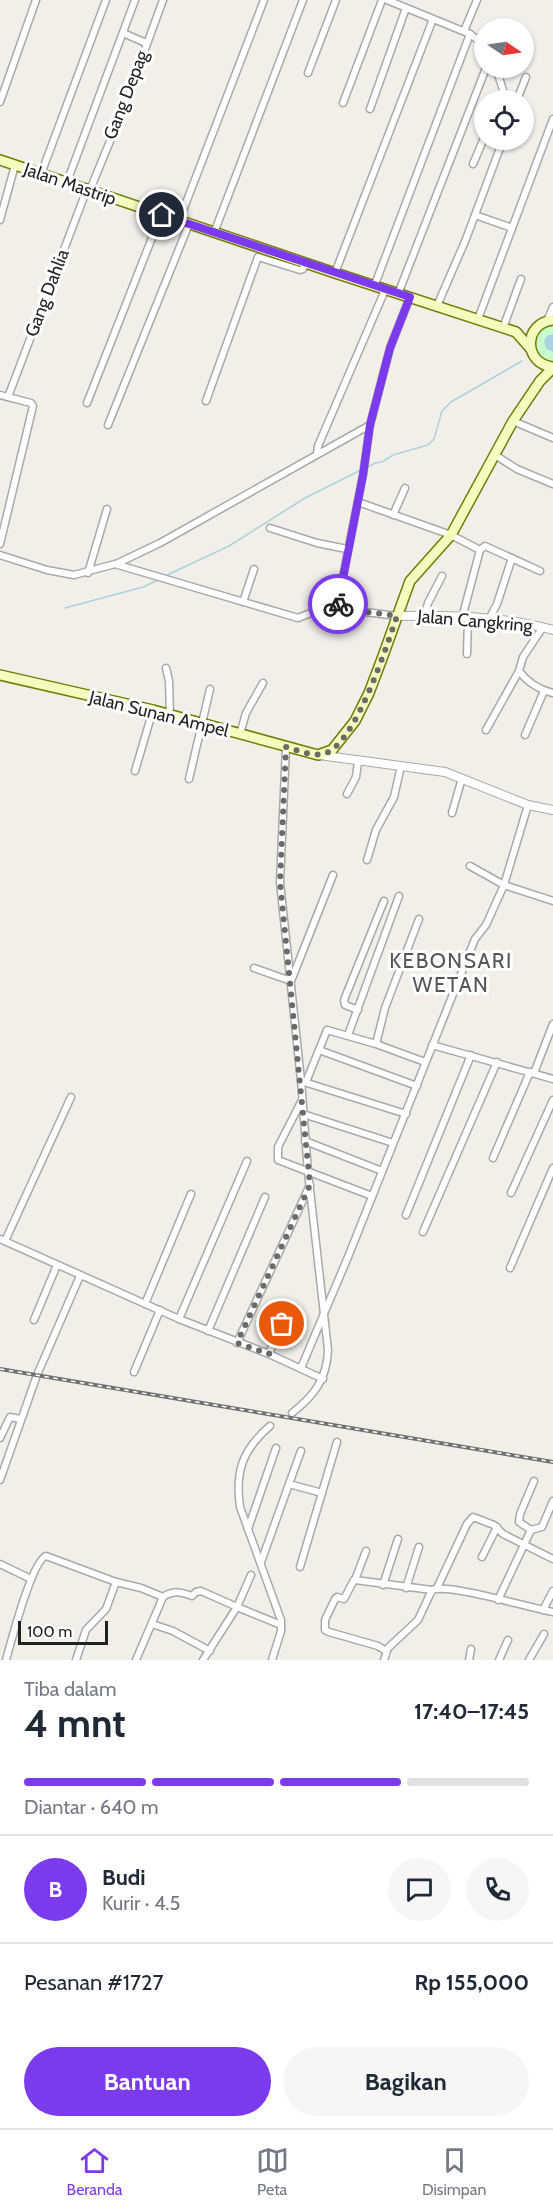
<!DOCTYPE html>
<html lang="id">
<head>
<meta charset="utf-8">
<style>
	body { margin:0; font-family:Cabin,sans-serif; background:#f6f6f7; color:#1f2937; height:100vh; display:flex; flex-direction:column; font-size:22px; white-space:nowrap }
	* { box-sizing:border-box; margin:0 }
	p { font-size:20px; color:#747a83 }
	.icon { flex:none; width:33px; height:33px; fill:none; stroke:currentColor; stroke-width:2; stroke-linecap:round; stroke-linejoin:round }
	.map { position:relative; height:1660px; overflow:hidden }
	.side { display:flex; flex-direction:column; background:#fff; flex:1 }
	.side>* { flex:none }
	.needle { width:39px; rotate:103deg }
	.controls { position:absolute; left:474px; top:18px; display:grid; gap:12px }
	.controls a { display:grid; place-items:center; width:60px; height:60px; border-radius:50%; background:#fff; box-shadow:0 2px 4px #0004; font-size:30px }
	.scale { position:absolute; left:18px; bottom:15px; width:90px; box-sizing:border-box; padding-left:6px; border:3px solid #222; border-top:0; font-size:16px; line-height:21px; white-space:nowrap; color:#222; -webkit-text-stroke:4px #fff; paint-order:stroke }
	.pin { position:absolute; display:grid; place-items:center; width:51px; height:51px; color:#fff; margin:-26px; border:3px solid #fff; border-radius:50%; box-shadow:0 2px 6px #0007 }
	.courier { position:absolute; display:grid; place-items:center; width:60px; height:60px; margin:-30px; border:4px solid #7c3aed; border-radius:50%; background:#fff; color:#222; box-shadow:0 2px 8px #0007 }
	.overview em { font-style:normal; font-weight:700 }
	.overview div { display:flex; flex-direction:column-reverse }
	.overview { display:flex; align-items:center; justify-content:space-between; height:102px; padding:0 24px }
	h1 { font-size:39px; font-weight:700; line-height:45px }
	.bar { display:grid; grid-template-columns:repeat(4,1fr); gap:9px 6px; align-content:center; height:72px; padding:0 24px }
	.bar i { height:8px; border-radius:4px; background:#e0e1e3 }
	.bar .current { background:#7c3aed }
	.bar p { grid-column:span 4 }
	.line { display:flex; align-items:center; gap:15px; padding:0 24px; border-top:2px solid #e0e1e3 }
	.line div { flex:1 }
	.round { display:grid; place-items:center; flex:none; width:63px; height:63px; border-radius:32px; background:#f6f6f7 }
	.button { display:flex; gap:12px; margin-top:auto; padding:12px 24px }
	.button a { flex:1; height:69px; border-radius:36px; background:#7c3aed; color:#fff; font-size:24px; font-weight:700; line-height:69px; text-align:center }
	.button a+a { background:#f6f6f7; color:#1f2937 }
	.tab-bar { display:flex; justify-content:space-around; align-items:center; height:84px; border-top:2px solid #e0e1e3; background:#fff; font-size:16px; color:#747a83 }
	.tab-bar a { display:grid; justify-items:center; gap:3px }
	.tab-bar .current { color:#7c3aed }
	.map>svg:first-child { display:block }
	.park { fill:#c8facc }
	.water { fill:#aad3df }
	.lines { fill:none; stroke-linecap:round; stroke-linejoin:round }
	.stream { stroke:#aad3df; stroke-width:1.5 }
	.minor-casing { stroke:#a9a9a9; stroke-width:9 }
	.tertiary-casing { stroke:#a9a9a9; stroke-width:10 }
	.secondary-casing { stroke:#707d05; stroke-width:12 }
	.minor { stroke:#fff; stroke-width:6 }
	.tertiary { stroke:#fff; stroke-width:8 }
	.secondary { stroke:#f7fabf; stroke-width:9 }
	.rail-casing { stroke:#707070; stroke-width:4 }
	.rail { stroke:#fff; stroke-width:1.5; stroke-dasharray:4.5; stroke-linecap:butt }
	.done { stroke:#6b6a68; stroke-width:6; stroke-dasharray:0 10.8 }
	.route { stroke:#7c3aed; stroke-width:8 }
	.labels { text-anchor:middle; stroke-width:6; stroke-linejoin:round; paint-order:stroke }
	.street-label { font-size:18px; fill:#222; stroke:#fff }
	.quarter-label { font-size:21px; letter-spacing:1.5px; fill:#555; stroke:#fff }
</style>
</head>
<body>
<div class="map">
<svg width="553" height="1660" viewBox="0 0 553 1660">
	<rect width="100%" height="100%" fill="#f2efe9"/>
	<!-- park -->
	<path class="park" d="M553,324V363L546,362L536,354L534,337L541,328Z"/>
	<!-- water -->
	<path class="water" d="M553,334V352L546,349L544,341L547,336Z"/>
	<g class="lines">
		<!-- stream -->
		<g class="stream">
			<path d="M366,468L375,463L382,462L393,455L428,445L434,439L442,411L451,402L522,361"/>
			<path d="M165,576L229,546L305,498L361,470"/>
			<path d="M65,608L143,587L158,580"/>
		</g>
		<defs>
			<g id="minor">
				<path d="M387,0L470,34L484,45"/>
				<path d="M464,31L477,0"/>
				<path d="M123,33L146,43"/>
				<path d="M496,68L503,90L501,100"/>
				<path d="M308,73L336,0"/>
				<path d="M517,100L526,77"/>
				<path d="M0,102L36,0"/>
				<path d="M343,103L382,0"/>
				<path d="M370,109L406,8"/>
				<path d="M473,164L484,138"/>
				<path d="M41,174L106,0"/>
				<path d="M67,182L135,0"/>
				<path d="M90,190L124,107L163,0"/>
				<path d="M475,215L512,228"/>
				<path d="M0,220L15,165"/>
				<path d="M179,221L264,0"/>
				<path d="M214,233L303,0"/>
				<path d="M335,273L433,19"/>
				<path d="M374,287L470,34"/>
				<path d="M398,294L486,68"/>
				<path d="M437,306L466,239L503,140"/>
				<path d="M478,319L553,119"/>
				<path d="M547,321L553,307"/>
				<path d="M503,328L521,279"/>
				<path d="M0,395L31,403L33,406L0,544"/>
				<path d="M8,397L87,189"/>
				<path d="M206,401L258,257L300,270L303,269L306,263"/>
				<path d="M87,403L161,215"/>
				<path d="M513,421L553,438"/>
				<path d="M108,425L189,224"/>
				<path d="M317,454L318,446L385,290"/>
				<path d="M495,455L517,469L553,484"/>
				<path d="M358,502L451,535L480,550L462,618"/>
				<path d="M393,515L405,488"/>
				<path d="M270,528L317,543L347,549"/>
				<path d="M480,550L485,546L540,571"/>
				<path d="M0,555L47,570L74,575L115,564L298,618L326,607L397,616"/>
				<path d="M116,564L160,543L370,425"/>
				<path d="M88,573L107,509"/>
				<path d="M243,602L254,569"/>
				<path d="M337,607L363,475L370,425L390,348L410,297"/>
				<path d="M425,615L428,603L442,576"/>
				<path d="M489,619L497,604L512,558"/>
				<path d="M543,627L523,657L519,671C527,682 540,690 553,693"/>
				<path d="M467,654L468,618"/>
				<path d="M166,668L169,681L170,715"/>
				<path d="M486,730L519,671"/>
				<path d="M240,734L246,713L263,683"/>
				<path d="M525,735L544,691"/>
				<path d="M286,747L280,882L301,1080L308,1172L328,1350C327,1379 314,1396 292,1413"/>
				<path d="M135,771L153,710"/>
				<path d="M189,779L210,689"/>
				<path d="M347,794L356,777L358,762"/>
				<path d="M452,813L462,778"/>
				<path d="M367,860L376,830L394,797L401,766"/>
				<path d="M470,866L504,885L553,901"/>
				<path d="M254,968L291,981L333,875"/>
				<path d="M358,1010L345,1005L344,1000L384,901"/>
				<path d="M348,1035L399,896"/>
				<path d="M376,1044L385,1008L419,919"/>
				<path d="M432,1045L553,1079"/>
				<path d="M319,1050L417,1086"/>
				<path d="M534,1073L553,1024"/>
				<path d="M304,1082L406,1114"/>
				<path d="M306,1082L327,1030L376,1044L425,1062"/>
				<path d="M302,1100L278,1147V1160L372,1196"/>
				<path d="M303,1114L393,1143"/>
				<path d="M305,1141L382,1171"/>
				<path d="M493,1158L530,1072"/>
				<path d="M511,1193L553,1100"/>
				<path d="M406,1215L471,1055"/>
				<path d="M423,1232L497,1062"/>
				<path d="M0,1239L179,1319L269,1354L323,1379"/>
				<path d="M5,1241L71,1097"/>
				<path d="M510,1268L553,1168"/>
				<path d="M145,1304L191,1194"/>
				<path d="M179,1319L247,1161"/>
				<path d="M34,1320L57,1265"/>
				<path d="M208,1331L265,1197"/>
				<path d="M237,1343L310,1185"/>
				<path d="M269,1354L288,1306"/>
				<path d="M301,1368L348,1257L475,939L486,925L504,885L528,805"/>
				<path d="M134,1372L160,1310"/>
				<path d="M270,1426C242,1450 235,1472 240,1507L281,1620V1631L272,1660"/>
				<path d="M0,1438L10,1417L20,1419"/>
				<path d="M0,1480L37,1375L80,1276"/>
				<path d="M534,1481L520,1514L519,1522L531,1530L542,1527L553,1501"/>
				<path d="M289,1484L301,1451"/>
				<path d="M248,1529L276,1448"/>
				<path d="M366,1551L355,1580L432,1590"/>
				<path d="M482,1557L497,1527"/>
				<path d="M261,1562L289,1484L322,1493"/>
				<path d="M0,1564L31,1579"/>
				<path d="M300,1567L337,1442"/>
				<path d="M251,1575L237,1607L281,1625"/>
				<path d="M354,1580L344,1599L337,1597L335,1599L325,1620V1630L329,1632L378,1646L386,1651"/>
				<path d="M383,1585L398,1539"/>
				<path d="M406,1588L419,1547"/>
				<path d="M437,1588L467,1524L473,1517L494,1525L503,1534L553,1559"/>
				<path d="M163,1597C174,1590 181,1592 192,1596L196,1592L201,1591L237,1607L203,1660"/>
				<path d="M498,1600L531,1530"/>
				<path d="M543,1610L553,1591"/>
				<path d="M152,1624L173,1631L210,1651"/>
				<path d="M6,1660C11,1642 32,1561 46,1556L116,1582L141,1588L163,1597L136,1660"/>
				<path d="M76,1660L86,1630L106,1609L116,1582"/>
				<path d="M384,1660L388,1648L418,1620L432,1590C449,1583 529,1608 553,1612"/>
				<path d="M469,1660L471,1649"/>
				<path d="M499,1660L508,1640"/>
				<path d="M529,1660L544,1634"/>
			</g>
			<g id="tertiary">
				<path d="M397,616C447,615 505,616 553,630"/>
				<path d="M319,755L445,772L528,805L553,810"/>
			</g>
			<g id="secondary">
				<path d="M0,160L335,273L516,332L530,348"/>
				<path d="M553,320C523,323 523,364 553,367"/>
				<path d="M0,675L153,710L318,755L332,750L355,721L369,693L383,656L410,581L451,535L513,421L540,381L553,368"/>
			</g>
		</defs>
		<!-- minor casing -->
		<use href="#minor" class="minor-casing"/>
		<!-- tertiary casing -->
		<use href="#tertiary" class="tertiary-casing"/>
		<!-- secondary casing -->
		<use href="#secondary" class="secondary-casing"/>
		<!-- minor -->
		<use href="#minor" class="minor"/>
		<!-- tertiary -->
		<use href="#tertiary" class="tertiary"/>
		<!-- secondary -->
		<use href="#secondary" class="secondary"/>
		<defs>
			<path id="rail" d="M0,1369L553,1462"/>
		</defs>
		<!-- rail casing -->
		<use href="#rail" class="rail-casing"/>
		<!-- rail -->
		<use href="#rail" class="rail"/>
	</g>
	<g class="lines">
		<!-- done -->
		<path class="done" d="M282,1324L269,1354L237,1343L310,1185L280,882L286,747C298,750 314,758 326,753C356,742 387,645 397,616L337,608L338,604"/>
		<!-- route -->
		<path class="route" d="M162,215L410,297L390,348L370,425L363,475L338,604"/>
	</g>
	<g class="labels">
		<!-- street labels -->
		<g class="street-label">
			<text transform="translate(126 95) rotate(-69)" y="6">Gang Depag</text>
			<text transform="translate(70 184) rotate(19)" y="6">Jalan Mastrip</text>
			<text transform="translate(47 293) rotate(-69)" y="6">Gang Dahlia</text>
			<text transform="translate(475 621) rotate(5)" y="6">Jalan Cangkring</text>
			<text transform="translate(159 714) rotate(14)" y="6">Jalan Sunan Ampel</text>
		</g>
		<!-- quarter labels -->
		<g class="quarter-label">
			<text x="451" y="968">KEBONSARI<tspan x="451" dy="24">WETAN</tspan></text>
		</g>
	</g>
</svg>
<div class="controls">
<a><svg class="needle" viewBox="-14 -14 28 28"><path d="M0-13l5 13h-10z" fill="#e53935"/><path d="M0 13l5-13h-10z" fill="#747a83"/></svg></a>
<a><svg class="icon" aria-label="locate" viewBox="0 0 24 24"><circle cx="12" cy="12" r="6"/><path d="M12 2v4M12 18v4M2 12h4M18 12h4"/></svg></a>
</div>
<div class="scale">100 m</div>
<div class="pin" style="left:282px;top:1324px;background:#ea580c"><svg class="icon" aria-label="bag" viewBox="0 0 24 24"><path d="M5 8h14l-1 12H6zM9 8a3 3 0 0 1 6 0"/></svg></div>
<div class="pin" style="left:162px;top:215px;background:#1f2937"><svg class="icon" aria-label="home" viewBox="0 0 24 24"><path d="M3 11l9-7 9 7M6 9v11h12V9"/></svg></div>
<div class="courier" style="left:338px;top:604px"><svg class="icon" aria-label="bike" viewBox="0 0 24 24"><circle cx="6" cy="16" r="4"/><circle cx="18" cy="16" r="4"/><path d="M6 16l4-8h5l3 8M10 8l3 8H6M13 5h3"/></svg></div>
</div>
<section class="side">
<div class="overview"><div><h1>4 mnt</h1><p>Tiba dalam</p></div><em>17:40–17:45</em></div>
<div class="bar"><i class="current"></i><i class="current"></i><i class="current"></i><i></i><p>Diantar · 640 m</p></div>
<div class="line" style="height:108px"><b class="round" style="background:#7c3aed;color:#fff">B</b><div><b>Budi</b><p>Kurir · 4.5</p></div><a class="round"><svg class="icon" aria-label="chat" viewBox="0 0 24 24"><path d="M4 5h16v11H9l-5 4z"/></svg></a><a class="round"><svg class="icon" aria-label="phone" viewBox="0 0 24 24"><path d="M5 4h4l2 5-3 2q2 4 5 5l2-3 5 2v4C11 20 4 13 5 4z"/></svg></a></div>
<div class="line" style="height:78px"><div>Pesanan #1727</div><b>Rp 155,000</b></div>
<div class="button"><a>Bantuan</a><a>Bagikan</a></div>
</section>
<nav class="tab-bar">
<a class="current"><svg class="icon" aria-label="home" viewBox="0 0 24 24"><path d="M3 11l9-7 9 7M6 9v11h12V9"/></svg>Beranda</a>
<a><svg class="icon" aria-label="map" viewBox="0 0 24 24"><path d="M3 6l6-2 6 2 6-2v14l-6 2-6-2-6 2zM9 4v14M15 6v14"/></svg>Peta</a>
<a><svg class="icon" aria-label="saved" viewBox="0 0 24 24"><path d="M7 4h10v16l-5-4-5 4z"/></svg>Disimpan</a>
</nav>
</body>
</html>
